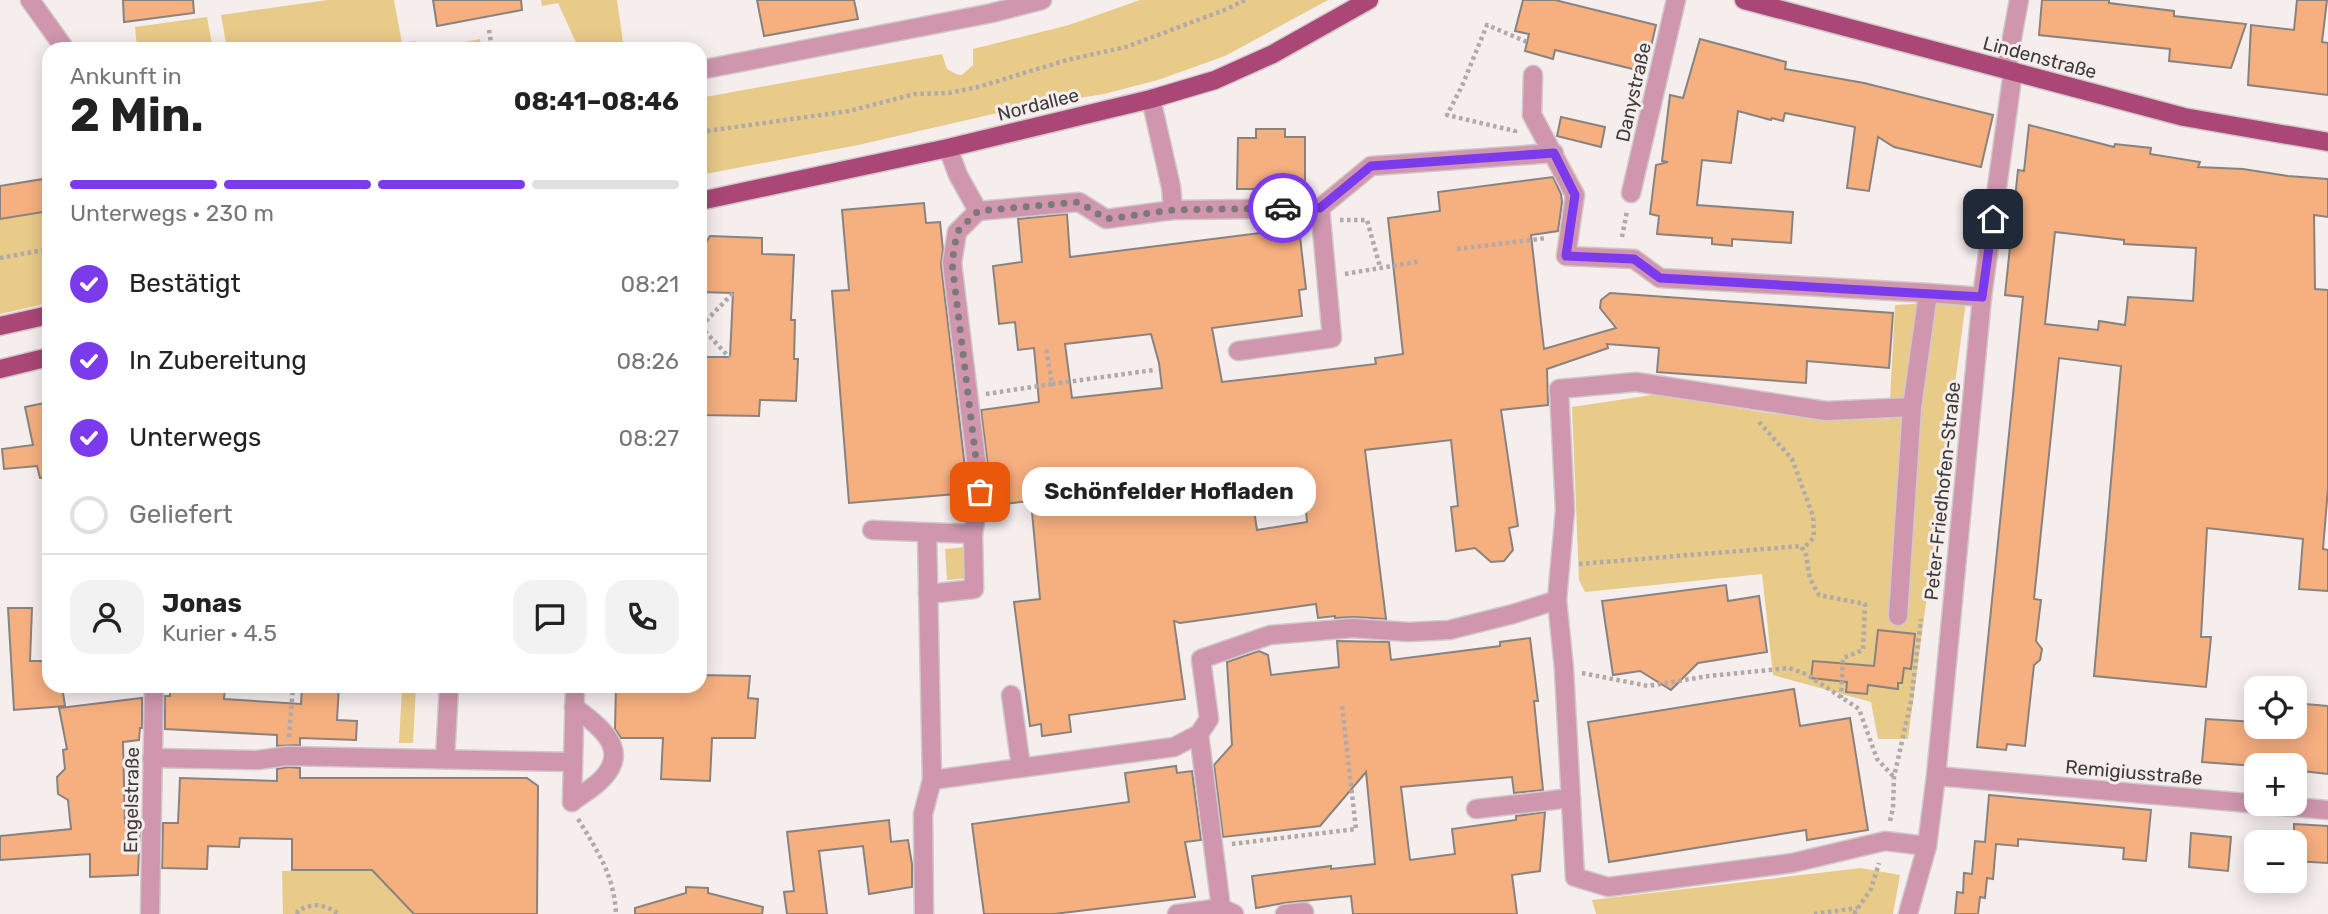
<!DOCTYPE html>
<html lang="de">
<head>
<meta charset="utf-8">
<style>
	body { margin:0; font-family:Rubik,sans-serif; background:#f2f2f2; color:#222; height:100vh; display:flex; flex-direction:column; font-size:26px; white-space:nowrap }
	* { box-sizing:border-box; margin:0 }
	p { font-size:23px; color:#767676 }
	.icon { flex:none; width:38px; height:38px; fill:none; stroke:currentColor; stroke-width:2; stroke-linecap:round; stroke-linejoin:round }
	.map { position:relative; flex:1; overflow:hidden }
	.side { position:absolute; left:42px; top:42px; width:665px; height:651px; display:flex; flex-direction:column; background:#fff; border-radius:21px; box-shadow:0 4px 18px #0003 }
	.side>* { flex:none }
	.fabs { position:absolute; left:2244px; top:676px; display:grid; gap:14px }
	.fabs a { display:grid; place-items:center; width:63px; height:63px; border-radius:14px; background:#fff; box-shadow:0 4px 18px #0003; font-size:35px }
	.pin { position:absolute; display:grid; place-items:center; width:60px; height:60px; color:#fff; margin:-30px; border-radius:14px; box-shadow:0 4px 10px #0006 }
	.courier { position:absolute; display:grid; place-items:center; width:70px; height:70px; margin:-35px; border:5px solid #7c3aed; border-radius:50%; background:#fff; color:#222; box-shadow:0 2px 9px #0007 }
	.bubble { position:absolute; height:49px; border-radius:21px; background:#fff; box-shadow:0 4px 18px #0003; font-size:23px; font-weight:700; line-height:49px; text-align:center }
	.head em { font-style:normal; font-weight:700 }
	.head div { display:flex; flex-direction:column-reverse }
	.head { display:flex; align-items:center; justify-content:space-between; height:119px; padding:0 28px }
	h1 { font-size:46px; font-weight:700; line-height:52px }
	.bar { display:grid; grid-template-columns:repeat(4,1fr); gap:10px 7px; align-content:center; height:84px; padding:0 28px }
	.bar i { height:9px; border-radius:5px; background:#e0e0e0 }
	.bar .active { background:#7c3aed }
	.bar p { grid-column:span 4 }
	.line { display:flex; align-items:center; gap:18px; padding:0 28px; border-top:2px solid #e0e0e0 }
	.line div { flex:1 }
	.round { display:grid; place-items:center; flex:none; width:74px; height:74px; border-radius:21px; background:#f2f2f2 }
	ol { padding:0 28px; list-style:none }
	li { display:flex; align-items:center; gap:21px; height:77px }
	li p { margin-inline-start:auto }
	li .icon { padding:7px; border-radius:50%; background:#7c3aed; color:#fff; stroke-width:4 }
	li:last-child { color:#767676 }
	li i { width:38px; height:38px; border:4px solid #e0e0e0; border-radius:50% }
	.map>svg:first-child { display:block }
	.green { fill:#e8ca89 }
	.building { fill:#f6af7f; stroke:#89837f; stroke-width:2; fill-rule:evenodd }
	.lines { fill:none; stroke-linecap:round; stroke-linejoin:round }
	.minor-casing { stroke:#d1c9c9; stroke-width:21 }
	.major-casing { stroke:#d1c9c9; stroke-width:21 }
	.path { stroke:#b1aaaa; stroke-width:4.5; stroke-dasharray:3.5 3.5; stroke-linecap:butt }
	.minor { stroke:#cf96ae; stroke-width:18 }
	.major { stroke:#aa4777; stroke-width:18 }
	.done { stroke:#7e7979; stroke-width:7; stroke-dasharray:0 12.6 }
	.route { stroke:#7c3aed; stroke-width:9 }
	.labels { text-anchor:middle; stroke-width:6; stroke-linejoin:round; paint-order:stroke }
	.street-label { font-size:19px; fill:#3e3b3b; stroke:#f6eded }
</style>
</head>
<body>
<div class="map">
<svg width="2328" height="914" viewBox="0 0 2328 914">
	<rect width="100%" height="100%" fill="#f6eded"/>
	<!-- green -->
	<g class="green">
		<path d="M328,0H394L402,43L414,41L433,48L480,39L482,49H227L221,15Z"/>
		<path d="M541,0H617L624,49H579L558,3L542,6Z"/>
		<path d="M1140,0H1328L1225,56L1158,80L1104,94L1023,107L858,145L700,175V98L942,54L947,69L956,74L962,75L973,65V49L1069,25Z"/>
		<path d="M207,17L213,49L137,48L135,27Z"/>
		<path d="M49,211V303L0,314V219Z"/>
		<path d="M1966,301L1908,739H1878L1871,702L1773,675L1762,574L1585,592L1579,580L1572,407L1659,394L1760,412L1815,418L1889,419L1895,305Z"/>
		<path d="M966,547L968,578L947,580L945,549Z"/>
		<path d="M416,686L413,743H399L402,688L393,686Z"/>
		<path d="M1861,868L1900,875L1893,914H1596L1592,900Z"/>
		<path d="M372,870L414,914H283L282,871Z"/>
	</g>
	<!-- building -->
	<g class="building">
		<path d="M123,0H193L194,13L124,22Z"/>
		<path d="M433,0H521L522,10L437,26Z"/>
		<path d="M757,0H854L858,19L764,36Z"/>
		<path d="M1523,0H1555L1656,25L1645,72L1555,50L1553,59L1525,51L1529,34L1515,31Z"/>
		<path d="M2042,0H2109V3L2174,11V16L2246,24L2231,68L2169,61L2170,49L2039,35Z"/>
		<path d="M2297,0H2327L2322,42L2328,43V95L2248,85L2251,25L2294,30Z"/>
		<path d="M1700,39L1786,62L1785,69L1864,83L1993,115L1981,167L1894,147L1878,137L1869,191L1847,188L1855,127L1785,113L1783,121L1772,118L1771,120L1738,111L1731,163L1702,160L1697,205L1793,212L1791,243L1732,239V246L1712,244V238L1657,234L1659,216L1650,214L1656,165L1668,162L1662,161L1670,95L1683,98Z"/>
		<path d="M1561,117L1605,127L1601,147L1557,136Z"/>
		<path d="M2029,125L2114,147L2115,144L2151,148L2150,154L2200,162L2198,167L2243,169L2288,176L2328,179V217L2314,215L2315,289L2328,290V488L2323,549L2328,550V591L2299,589L2303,539L2207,528L2201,637H2211L2206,687L2094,676L2121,366L2059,358L2034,599L2041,600L2036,641L2042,649L2040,660L2034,665L2025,746L2007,744L2006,750L1977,747L2023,297L2005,295L2018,170L2024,171ZM2055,232L2124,240V244L2196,248L2193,301L2128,297L2125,325L2099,321L2098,330L2045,324Z"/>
		<path d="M1256,129H1285V137H1305V189H1237L1238,138H1256Z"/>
		<path d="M1553,177L1561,194L1562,202L1558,231L1531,235L1544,349L1616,328L1600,308L1601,300L1610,293L1893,313L1889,368L1807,361L1806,383L1657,372L1659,348L1607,344L1608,348L1547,369L1548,405L1501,410L1518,526L1509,528L1513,550L1504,561L1491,562L1475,548L1456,551L1451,507L1458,506L1451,440L1365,450L1386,619L1354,617L1335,618V616L1318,618L1316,604L1180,623L1174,621L1185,699L1069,715L1071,732L1042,736L1041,724L1030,726L1014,602L1040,599L1031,501L1003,504L1001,490L991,491L981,410L1039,402L1034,348L1018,350L1015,322L999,324L993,266L1022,262L1018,219L1067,214L1070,257L1299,228L1306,289L1299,290L1302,316L1212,328L1222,382L1376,364L1375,358L1403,354L1388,218L1440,211L1438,192ZM1151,334L1159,363L1162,388L1072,398L1065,344ZM1303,477L1307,522L1257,530L1250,483Z"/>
		<path d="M49,178V211L0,219V186Z"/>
		<path d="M924,203L926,223L940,222L943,250L941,264L968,493L849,503L832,291L849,290L842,210Z"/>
		<path d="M710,236L762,238V254L794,255L791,320H795L794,359H798L796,401L760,400L759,416L700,415V357H730L733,293L700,292V245L705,244Z"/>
		<path d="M49,402V477L40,478L37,466L4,469L2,449L33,445L25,407Z"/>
		<path d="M1726,585L1728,601L1759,596L1767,652L1698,663L1671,690L1640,671L1613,675L1602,601Z"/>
		<path d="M8,608H32L30,661H49V686H62L65,706L14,710Z"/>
		<path d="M1878,630L1915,634L1911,669L1904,668L1902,683H1898V689L1868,685L1867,694L1846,692L1847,682L1811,678L1813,661L1874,666Z"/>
		<path d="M1530,638L1538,701H1534L1543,790L1514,793L1512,777L1401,787L1410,860L1455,854L1452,829L1516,820V816L1545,812L1540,871L1512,875L1517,914H1353L1351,896L1284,903L1256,908L1252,876L1331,866V869L1375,864L1366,772L1320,826L1223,837L1214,765L1232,745L1227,662L1259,651L1268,655L1271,675L1339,667L1337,641L1389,642L1391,660L1500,646V642Z"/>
		<path d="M700,675L750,676L748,698L758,699L755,738H712L710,781L661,779L663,738H621L615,729L616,686H700Z"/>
		<path d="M170,686L225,687L224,699L301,704L302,686H339L337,720L357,721L356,740L300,738V745L277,746V735L165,729V696H170Z"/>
		<path d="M1794,689L1800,726L1850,718L1868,830L1807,840L1806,830L1609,862L1588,722Z"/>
		<path d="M142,698V728H140L139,740L123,742L125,825L140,824L138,875L90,877V854L0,860V836L71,829L68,800L58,794L57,777L65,769L63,750L67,749L59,708Z"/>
		<path d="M2294,703L2328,706V774L2294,770V765L2256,766L2202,762L2206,719L2256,722V726H2294Z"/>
		<path d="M1176,766L1177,773L1192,771L1201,840L1185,842L1195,897L1054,914H984L972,824L1129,802L1125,773Z"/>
		<path d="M288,767L300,768V778H527L538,786L537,914H414L372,870H292V839L240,838L239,847L208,846L207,869L162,868L163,823H178L180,778L277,781V769Z"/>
		<path d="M1989,795L2151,810L2146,861L2123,859L2124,848L2018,839V846L1996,844L1993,879L1987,878L1985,898L1980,897L1978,914H1955L1957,892L1963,893L1964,873L1972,874L1975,841L1985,842Z"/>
		<path d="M889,820L891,842L908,840L912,864V887L869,894L863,846L819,851L827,914H787L784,892L794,891L787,832Z"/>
		<path d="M2294,824L2328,826V863L2294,861Z"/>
		<path d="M2191,833L2231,837L2228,871L2189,867Z"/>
		<path d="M686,887L708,888V893L763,907L762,914H635V908L686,893Z"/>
	</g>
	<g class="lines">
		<defs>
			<g id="minor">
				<path d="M30,0L65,49"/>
				<path d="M700,70L992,13L1042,0"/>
				<path d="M2006,70L2019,0"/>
				<path d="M1533,75L1532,115L1575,195L1566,256L1634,259L1660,278L1928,293L1912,407L1826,411L1636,382L1559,389L1565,510L1557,600L1564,669L1575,877L1608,887L1792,863L1885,841L1927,846"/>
				<path d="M1151,99L1171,187L1173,210"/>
				<path d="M948,148L958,175L978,211"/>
				<path d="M1631,193L1676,0"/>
				<path d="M1320,208L1371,166L1554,153"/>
				<path d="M1928,293L1982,297"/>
				<path d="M872,530L973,534"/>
				<path d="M928,594L974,589L973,534L980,492L952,263L957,232L978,211L1079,202L1106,219L1173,210L1320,208L1332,338L1238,351"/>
				<path d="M1898,616L1912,407"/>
				<path d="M1011,695L1021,767"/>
				<path d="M1199,734L1221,908L1234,914"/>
				<path d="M152,758L258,760L287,756L573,762"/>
				<path d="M445,759L449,686"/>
				<path d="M1936,776L2328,810"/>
				<path d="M932,780L1174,747L1199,734L1209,719L1201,659L1270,635L1353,628L1408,632L1449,630L1513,614L1557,600"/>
				<path d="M572,802C583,793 599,785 607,773C628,745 594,722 574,707"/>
				<path d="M572,802L575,686"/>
				<path d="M1476,809L1571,798"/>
				<path d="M150,914L154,686"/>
				<path d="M924,914L923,814L932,780L927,533"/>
				<path d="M1177,914L1221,908"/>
				<path d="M1285,914L1304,912"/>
				<path d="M1908,914L1927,846L1936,776L1982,297L2013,71"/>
			</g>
			<g id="major">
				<path d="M1744,0L2184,117L2328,142"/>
				<path d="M700,201L948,148L1151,99L1215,80L1273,54L1369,0"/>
				<path d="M0,326L49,315"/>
				<path d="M0,369L49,357"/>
			</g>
		</defs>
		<!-- minor casing -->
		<use href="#minor" class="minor-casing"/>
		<!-- major casing -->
		<use href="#major" class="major-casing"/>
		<!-- path -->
		<g class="path">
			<path d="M489,30L492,49"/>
			<path d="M700,132L849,111L915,94L949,93L978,87L1067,60L1126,47L1227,9L1245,0"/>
			<path d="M1515,133V131L1447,115L1462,86L1487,25L1527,42"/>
			<path d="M1340,220H1367L1380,267"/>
			<path d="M1622,237L1627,211"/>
			<path d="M1457,249L1547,238"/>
			<path d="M0,258L49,249"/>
			<path d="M1345,274L1421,261"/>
			<path d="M700,326L730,358"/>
			<path d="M701,326L733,293"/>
			<path d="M1052,384L1154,370"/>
			<path d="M986,394L1052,384L1046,347"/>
			<path d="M1759,422L1792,459L1813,516L1814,537L1803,549"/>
			<path d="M1579,564L1801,546L1806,555L1810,579L1819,595L1865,604L1863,650L1843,658L1841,698"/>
			<path d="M1582,673L1648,686L1709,676L1789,668L1806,674L1859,709L1877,759L1894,777"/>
			<path d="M289,737L293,686"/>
			<path d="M578,819C598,852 614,875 616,914"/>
			<path d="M1890,821L1893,808L1894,777L1911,701L1921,619"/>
			<path d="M1232,844L1356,829L1342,706"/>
			<path d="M297,914L298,911C313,902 324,904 339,914"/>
			<path d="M1814,914L1857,908"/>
			<path d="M1854,914L1871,889L1879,863"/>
		</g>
		<!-- minor -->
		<use href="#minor" class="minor"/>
		<!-- major -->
		<use href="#major" class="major"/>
	</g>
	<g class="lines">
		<!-- done -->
		<path class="done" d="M980,492L952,263L957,232L978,211L1079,202L1106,219L1173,210L1283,208"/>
		<!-- route -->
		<path class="route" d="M1283,208H1320L1371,166L1554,153L1575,195L1566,256L1634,259L1660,278L1982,297L1993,219"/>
	</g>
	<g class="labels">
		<!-- street labels -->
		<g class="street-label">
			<text transform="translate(2040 57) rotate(15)" y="7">Lindenstraße</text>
			<text transform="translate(1633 92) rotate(-77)" y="7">Danystraße</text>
			<text transform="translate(1038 104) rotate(-14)" y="7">Nordallee</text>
			<text transform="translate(1942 491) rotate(-84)" y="7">Peter-Friedhofen-Straße</text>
			<text transform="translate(2134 772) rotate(5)" y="7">Remigiusstraße</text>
			<text transform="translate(131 800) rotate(-89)" y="7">Engelstraße</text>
		</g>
	</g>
</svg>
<div class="fabs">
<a><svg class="icon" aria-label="locate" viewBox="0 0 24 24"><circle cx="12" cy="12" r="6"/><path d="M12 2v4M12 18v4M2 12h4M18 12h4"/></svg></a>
<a>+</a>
<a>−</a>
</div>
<div class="pin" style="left:980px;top:492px;background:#ea580c"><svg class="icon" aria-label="bag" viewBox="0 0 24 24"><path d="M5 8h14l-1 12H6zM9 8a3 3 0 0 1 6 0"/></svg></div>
<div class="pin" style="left:1993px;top:219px;background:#1f2937"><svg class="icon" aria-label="home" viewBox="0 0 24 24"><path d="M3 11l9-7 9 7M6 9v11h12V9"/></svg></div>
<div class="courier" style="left:1283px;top:208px"><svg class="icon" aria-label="car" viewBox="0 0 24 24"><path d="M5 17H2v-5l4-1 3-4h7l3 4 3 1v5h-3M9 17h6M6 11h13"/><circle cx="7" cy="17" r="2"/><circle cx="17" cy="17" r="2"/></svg></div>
<div class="bubble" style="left:1022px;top:467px;width:294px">Schönfelder Hofladen</div>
<section class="side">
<div class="head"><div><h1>2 Min.</h1><p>Ankunft in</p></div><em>08:41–08:46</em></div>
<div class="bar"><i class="active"></i><i class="active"></i><i class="active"></i><i></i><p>Unterwegs · 230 m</p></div>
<ol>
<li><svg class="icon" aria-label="check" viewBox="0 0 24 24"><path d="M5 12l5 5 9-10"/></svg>Bestätigt<p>08:21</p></li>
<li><svg class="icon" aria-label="check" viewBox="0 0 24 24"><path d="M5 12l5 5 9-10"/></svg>In Zubereitung<p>08:26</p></li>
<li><svg class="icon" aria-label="check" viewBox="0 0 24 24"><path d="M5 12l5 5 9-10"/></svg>Unterwegs<p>08:27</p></li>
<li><i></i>Geliefert</li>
</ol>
<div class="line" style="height:126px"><a class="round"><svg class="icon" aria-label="person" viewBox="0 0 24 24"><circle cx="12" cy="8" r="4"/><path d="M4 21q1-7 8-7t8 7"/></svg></a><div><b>Jonas</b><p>Kurier · 4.5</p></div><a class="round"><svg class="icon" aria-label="chat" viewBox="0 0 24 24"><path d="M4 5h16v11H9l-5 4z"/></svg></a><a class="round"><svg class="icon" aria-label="phone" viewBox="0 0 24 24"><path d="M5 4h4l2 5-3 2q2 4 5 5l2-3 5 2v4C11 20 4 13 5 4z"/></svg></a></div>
</section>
</div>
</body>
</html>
